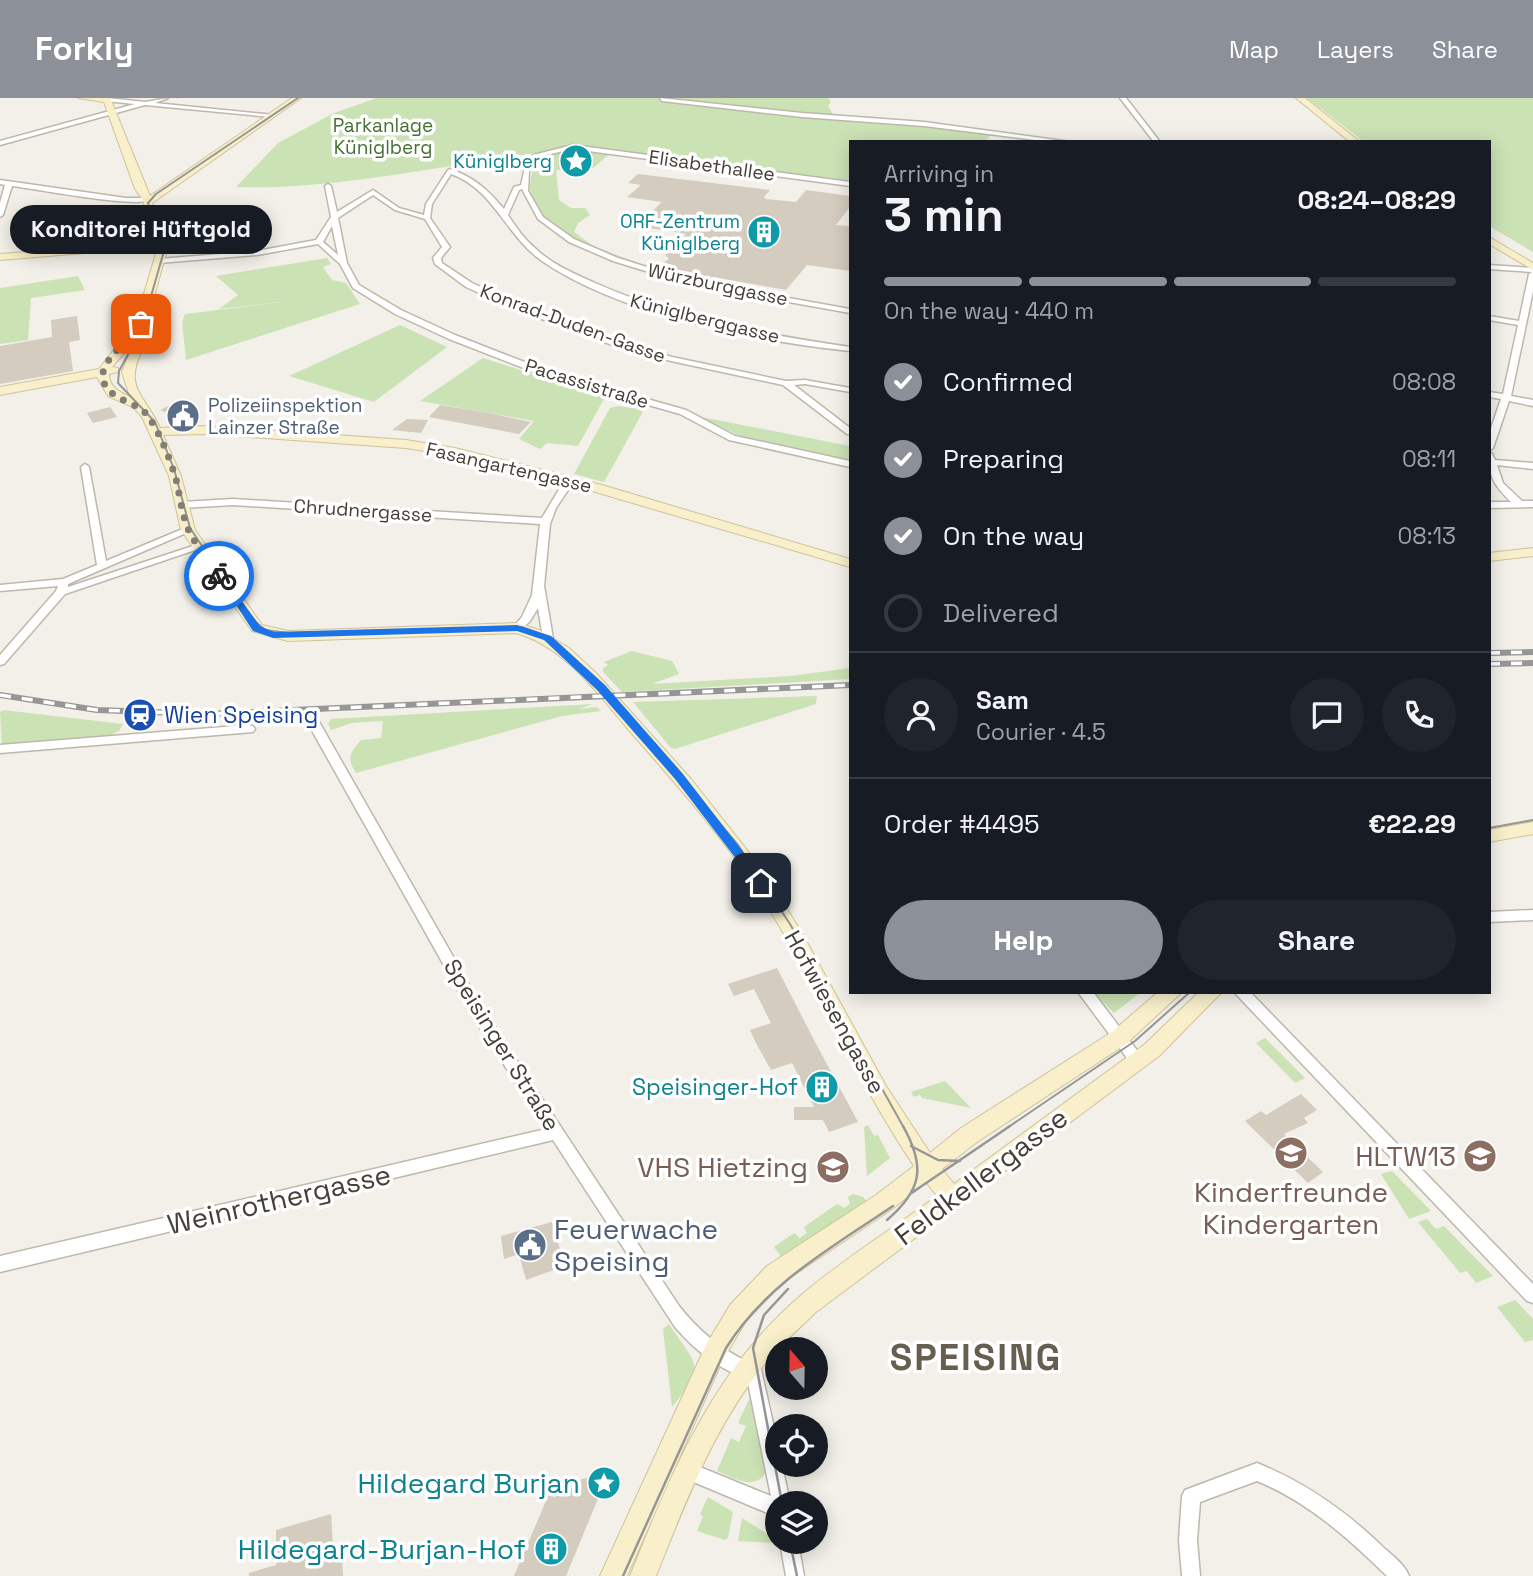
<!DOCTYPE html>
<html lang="en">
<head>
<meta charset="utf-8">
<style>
	body { margin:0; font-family:"Space Grotesk",sans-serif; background:#20242c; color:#f1f3f6; height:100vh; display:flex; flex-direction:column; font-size:26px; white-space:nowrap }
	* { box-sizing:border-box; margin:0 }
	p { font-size:23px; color:#9ea1a6 }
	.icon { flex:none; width:38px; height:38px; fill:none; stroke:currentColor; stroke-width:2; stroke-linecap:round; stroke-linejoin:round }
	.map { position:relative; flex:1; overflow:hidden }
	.panel { position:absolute; left:849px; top:42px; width:642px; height:854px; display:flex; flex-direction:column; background:#171b24; border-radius:0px; box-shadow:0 4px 18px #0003 }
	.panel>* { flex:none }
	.needle { width:46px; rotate:340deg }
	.fabs { position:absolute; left:765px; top:1239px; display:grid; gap:14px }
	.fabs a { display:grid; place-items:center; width:63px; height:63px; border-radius:50%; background:#171b24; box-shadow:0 4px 18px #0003; font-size:35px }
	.pin { position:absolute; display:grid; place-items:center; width:60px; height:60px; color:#fff; margin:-30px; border-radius:14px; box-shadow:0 4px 10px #0006 }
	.courier { position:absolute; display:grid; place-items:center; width:70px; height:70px; margin:-35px; border:5px solid #1a73e8; border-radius:50%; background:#fff; color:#222; box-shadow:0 2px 9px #0007 }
	.bubble { position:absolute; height:49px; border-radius:24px; background:#171b24; box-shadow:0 4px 18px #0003; font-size:23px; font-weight:800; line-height:49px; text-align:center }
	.head em { font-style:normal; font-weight:800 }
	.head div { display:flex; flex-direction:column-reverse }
	.head { display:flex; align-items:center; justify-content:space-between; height:119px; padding:0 35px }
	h1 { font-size:46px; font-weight:800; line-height:52px }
	.bar { display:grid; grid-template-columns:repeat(4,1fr); gap:10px 7px; align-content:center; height:84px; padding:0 35px }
	.bar i { height:9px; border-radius:5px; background:#363941 }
	.bar .selected { background:#8c9099 }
	.bar p { grid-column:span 4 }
	.line { display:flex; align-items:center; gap:18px; padding:0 35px; border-top:2px solid #363941 }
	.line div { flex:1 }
	.round { display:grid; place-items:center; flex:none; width:74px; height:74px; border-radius:37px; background:#20242c }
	ol { padding:0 35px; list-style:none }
	li { display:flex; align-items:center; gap:21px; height:77px }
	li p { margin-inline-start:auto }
	li .icon { padding:7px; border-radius:50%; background:#8c9099; color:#fff; stroke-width:4 }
	li:last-child { color:#9ea1a6 }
	li i { width:38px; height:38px; border:4px solid #363941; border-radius:50% }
	.action { display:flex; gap:14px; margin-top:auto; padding:14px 35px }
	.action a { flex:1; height:80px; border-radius:42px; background:#8c9099; color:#fff; font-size:28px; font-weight:800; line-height:80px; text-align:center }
	.action a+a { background:#20242c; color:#f1f3f6 }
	header { display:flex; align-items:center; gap:42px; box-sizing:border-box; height:98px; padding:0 35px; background:#8c9099; color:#fff }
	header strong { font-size:33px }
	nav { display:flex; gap:38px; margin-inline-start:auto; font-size:24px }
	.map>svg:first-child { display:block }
	.green { fill:#cbe2b5 }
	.building { fill:#d3ccbf }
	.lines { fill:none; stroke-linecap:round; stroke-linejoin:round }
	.street-casing { stroke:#bdb8ab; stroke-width:3 }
	.secondary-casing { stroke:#cdc39c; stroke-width:2 }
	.street { fill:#fff; fill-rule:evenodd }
	.secondary { fill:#f9f0cb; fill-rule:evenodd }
	.tram-far1 { stroke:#969696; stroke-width:2 }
	.tram { stroke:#969696; stroke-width:2.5 }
	.rail-casing { stroke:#969696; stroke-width:6 }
	.rail { stroke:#fff; stroke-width:3.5; stroke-dasharray:11; stroke-linecap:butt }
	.route { fill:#1a73e8 }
	.done { stroke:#827e75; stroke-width:7; stroke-dasharray:0 12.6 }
	.labels { text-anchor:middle; stroke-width:7; stroke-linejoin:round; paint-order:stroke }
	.far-park-label { font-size:19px; fill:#457031; stroke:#fff }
	.far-culture-label { font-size:19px; fill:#0d838f; stroke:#fff; text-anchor:end }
	.far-street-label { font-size:19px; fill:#454037; stroke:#fff }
	.far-service-label { font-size:19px; fill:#4e5e75; stroke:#fff; text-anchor:start }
	.transit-label { font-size:23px; fill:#164399; stroke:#fff; text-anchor:start }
	.street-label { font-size:23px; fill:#454037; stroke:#fff }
	.culture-label { font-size:23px; fill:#0d838f; stroke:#fff; text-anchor:end }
	.near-education-label { font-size:28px; fill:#785e54; stroke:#fff; text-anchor:end }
	.near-street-label { font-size:28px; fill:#454037; stroke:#fff }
	.near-service-label { font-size:28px; fill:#4e5e75; stroke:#fff; text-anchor:start }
	.near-culture-label { font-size:28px; fill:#0d838f; stroke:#fff; text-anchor:end }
	.near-district-label { font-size:37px; font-weight:bold; letter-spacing:2px; fill:#665f50; stroke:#fff }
</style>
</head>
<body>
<header>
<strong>Forkly</strong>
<nav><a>Map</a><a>Layers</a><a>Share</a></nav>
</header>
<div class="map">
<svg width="1533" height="1478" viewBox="0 0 1533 1478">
	<rect width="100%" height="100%" fill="#f2f0e8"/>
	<!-- green -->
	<g class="green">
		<path d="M377,0H828L831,4L828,8L834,18L993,35L985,44H850V86L577,48L511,59H529L518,72L501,71L512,65L497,67L491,62C407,74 321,92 236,89L278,45L334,15Z"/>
		<path d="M1307,0H1533V154L1489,128V44H1364Z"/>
		<path d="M574,50L611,55L593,70L556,72L559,102L571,110H585L590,117L578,125L574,134L593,148L649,169C612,158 519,134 531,80C538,52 548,55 574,50Z"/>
		<path d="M327,160L331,166L323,169L332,182L346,185L360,206L186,262L182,224L185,216L289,203L219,211L238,197L216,178Z"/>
		<path d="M78,178L85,192L31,200L28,242L0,246V190Z"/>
		<path d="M400,227L447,249L374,304L289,278Z"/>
		<path d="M483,260L605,299L578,348L547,345L540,351L519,341L534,323L420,303Z"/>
		<path d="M618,308L644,312L604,384L574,376L610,310Z"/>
		<path d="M701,319L850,348V363L744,340Z"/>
		<path d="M632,553L672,563L679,576L652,586L791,578L850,570V581L622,594L603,574V570L608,567L604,564Z"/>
		<path d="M817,598L816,606L675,651L671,650L633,604Z"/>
		<path d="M593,606L579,611L597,609L601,613L562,618L356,675C346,660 350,655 361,642L381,640L383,623L352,625L331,632L328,626L331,621Z"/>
		<path d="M3,612L123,626L119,633L105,640L2,648L0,614Z"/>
		<path d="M1093,894H1141L1114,915Z"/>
		<path d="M1265,940L1305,980L1295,985L1256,945Z"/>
		<path d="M945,983L971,1010L922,1000L920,997L914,999L911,994Z"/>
		<path d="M868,1027L874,1038L878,1037L890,1060L867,1078L864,1029Z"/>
		<path d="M1392,1073L1431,1113L1409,1121L1381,1076Z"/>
		<path d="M853,1096L863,1099L869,1106L861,1107L782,1160L774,1149L794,1135L800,1140L807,1135L804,1129L837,1106L844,1110L850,1106L848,1099Z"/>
		<path d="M1427,1121L1436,1131L1444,1128L1493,1178L1476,1185L1467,1173L1460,1175L1418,1124Z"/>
		<path d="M1515,1202L1533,1221V1242L1525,1244L1497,1209Z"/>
		<path d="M669,1226C698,1270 707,1266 672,1309L663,1231Z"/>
		<path d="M751,1297L768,1370C758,1395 736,1381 717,1373L731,1340L739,1344L746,1328L738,1325Z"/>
		<path d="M708,1399L733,1414L728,1440L725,1442L697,1433L703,1418L700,1416Z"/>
		<path d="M742,1420L772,1439V1445L738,1443Z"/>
	</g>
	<!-- building -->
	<g class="building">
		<path d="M638,76L770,92L764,99L766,101L796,104L806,92L850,98V109L836,127L850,128V173L807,167L786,192L713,179L710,183L664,172L662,165L669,161L665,157L686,136L637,128L662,104L627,99L641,87L628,85Z"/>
		<path d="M77,218L80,242L69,244L73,273L0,286V248L52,239L51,222Z"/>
		<path d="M179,303L193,309L175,318L160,312Z"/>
		<path d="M440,307L488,315L531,324L519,336L429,319Z"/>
		<path d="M110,309L117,319L93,325L87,315Z"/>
		<path d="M407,321L428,322L421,335L392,332Z"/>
		<path d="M777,870L814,942L858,1024L829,1034L823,1022H794V1009H814L792,965L771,972L756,945L750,932L771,925L754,891L734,898L728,886Z"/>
		<path d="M1301,996L1317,1012L1304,1020L1308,1025L1284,1036L1323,1074L1308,1085L1245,1023L1261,1013L1266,1017Z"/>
		<path d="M552,1124L565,1168L526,1182L519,1156L504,1161L501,1138Z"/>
		<path d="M609,1374L566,1478H514L554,1384L572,1390L575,1383Z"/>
		<path d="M331,1416L333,1448L341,1445L343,1478H249V1475L276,1467V1432Z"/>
	</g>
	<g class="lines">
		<defs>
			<g id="street">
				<path d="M107,0L145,4L168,0L155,5L274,17L271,19L145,7L0,47V43L135,6L105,3Z"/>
				<path d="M660,0L802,15L924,24L1071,44H1051L924,28L802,19L662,3Z"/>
				<path d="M1120,0H1126L1160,44H1154Z"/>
				<path d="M573,47L850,84V88L573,51L537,59L529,74L528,93L543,119L574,141L618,160L669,176L721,188L850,211V215L721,192L665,179L613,163L569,144L538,121L522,91L519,92L508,117C516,129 524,141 535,150C551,166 575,176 595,185C676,221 763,236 850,249V253C756,243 621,217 542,163C506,138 494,91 451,76L432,106L430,120L450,149L441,160L442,165L472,185L523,208L621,244L672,259L786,283L805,282L850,290V294L805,286L794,287L850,330V336H847L783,287L671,263L615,248L517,212L466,189L435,166L433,160L442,149L425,121L395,112L373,97L338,120L347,165L359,187L401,212L455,237L545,272L686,312L735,338L850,363V369L729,342L680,316L539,276L449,241L395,216L353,190L340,166L318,146L257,157L159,165L155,163L159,161L257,153L316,142L331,119L325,88L328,86L331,88L337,114L373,92L399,110L424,117L426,106L448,72L450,71C474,79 488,92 504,111L514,89L521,87L525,69L533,57ZM332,128L338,157L323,144Z"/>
				<path d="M0,82L126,100H148L151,102C133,110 38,91 12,88L3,117L0,119V105L5,87L0,86Z"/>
				<path d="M1489,167L1533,170V193L1511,298L1533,302V308L1509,303L1493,350L1489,353V336L1501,301L1489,299V294L1503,296L1518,227L1489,222V218L1519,223L1529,176L1532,174L1489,171Z"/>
				<path d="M1489,355L1492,356L1495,362L1533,365V371L1497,367L1503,385L1522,403H1533V409L1489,410V404H1511C1494,387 1489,380 1489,355Z"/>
				<path d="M85,366L89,369L106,463L185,430H191L193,432L68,486V489L196,447L199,446L204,449L65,496L4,566L0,567V557L56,493L58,488L0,493V487L63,481L97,467L81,369Z"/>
				<path d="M569,380L574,383L556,410L550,426L544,488L553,540L548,543L543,540L538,510L530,523L521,532H513L512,530L522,519L532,497L540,426L233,407L182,410L177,407L182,404L233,401L542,420L564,383Z"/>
				<path d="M312,618L318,622L483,911L679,1208C697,1231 718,1249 744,1262L746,1258L752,1256L758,1258L777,1343V1367H782L790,1405H777V1419L684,1380L681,1374L684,1368L690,1365L771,1398L747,1280C719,1272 694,1251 675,1229L553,1042L0,1174V1158L546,1031L473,919L306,622Z"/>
				<path d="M249,627L253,628L255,631L253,634L0,655V647Z"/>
				<path d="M1533,812V822L1489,824V814Z"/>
				<path d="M1078,894H1093L1142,959L1144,963L1142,967L1137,969L1132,967Z"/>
				<path d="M1234,894H1250L1533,1186V1205L1527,1203Z"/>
				<path d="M1257,1365C1306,1385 1346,1413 1384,1450C1393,1458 1405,1467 1409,1478H1387C1348,1440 1308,1404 1257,1383L1200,1404L1197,1442L1200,1478H1182L1179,1442L1182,1398L1185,1392Z"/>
				<path d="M780,1444H798L804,1478H786Z"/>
			</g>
			<g id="secondary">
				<path d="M78,0H110L150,98L292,0H301L152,105L167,152L143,238L146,243C122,291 141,290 160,330L206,328L406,342L455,350L602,387L850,461V469L592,393L455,358L406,350L206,336L163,337L181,378L195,432L262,527L288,533L517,525L539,532L569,550L596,575L691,681L765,775L803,837L886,988L930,1055L961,1030L1112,934L1158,894H1182L1126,946L977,1044L942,1071L954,1086L1145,946L1199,894H1222L1159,958L816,1214C804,1226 789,1239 778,1251C720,1313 687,1400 656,1478H630C671,1375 713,1273 799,1199C842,1162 892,1131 937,1098L926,1084L892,1111L783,1184L746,1223L722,1263L627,1478H600L706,1247L730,1207L767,1168L876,1097L914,1068C858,985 820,894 768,809C728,744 677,687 627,630C596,593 564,549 516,535L288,543L252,533L181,432L169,378L142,319L133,309L108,298L97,279L0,297V289L99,271L122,241L132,236L157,152L156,149L0,162V156L154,144L143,102L135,91L104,4ZM134,244L122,274L130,299C120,294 109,289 109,276L118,274V270L112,269Z"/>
				<path d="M1296,0H1305L1360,44H1350Z"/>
				<path d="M1489,139L1533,165V172L1489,146Z"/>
				<path d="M1533,450V458L1489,463V455Z"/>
				<path d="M1533,724V736L1489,744V732Z"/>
			</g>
		</defs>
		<!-- street casing -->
		<use href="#street" class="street-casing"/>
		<!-- secondary casing -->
		<use href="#secondary" class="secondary-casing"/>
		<!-- street -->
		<use href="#street" class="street"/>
		<!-- secondary -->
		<use href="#secondary" class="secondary"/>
		<!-- tram-far1 -->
		<g class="tram-far1">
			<path d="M298,0L156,96L148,105L164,153L141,233L119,273L118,285L155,324L174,371L190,430L249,518L265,532L289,535L522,529L552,540L599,584L738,747L790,826L904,1030"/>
			<path d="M1489,730L1533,722"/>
			<path d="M1007,1030L1135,943L1190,894"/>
		</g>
		<!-- tram -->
		<g class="tram">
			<path d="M911,1048L938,1062L960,1063"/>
			<path d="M913,1094L1010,1028"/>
			<path d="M887,1122C922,1092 926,1069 903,1028"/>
			<path d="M782,1405L753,1250L764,1217L788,1191"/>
			<path d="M790,1444L797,1478"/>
			<path d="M623,1478L726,1250C767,1185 831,1150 893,1108"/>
		</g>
		<defs>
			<g id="rail">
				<path d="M1489,555L1533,554"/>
				<path d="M1489,566L1533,565"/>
				<path d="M0,597L97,612L206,616L850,587"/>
			</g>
		</defs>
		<!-- rail casing -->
		<use href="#rail" class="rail-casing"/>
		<!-- rail -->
		<use href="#rail" class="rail"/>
	</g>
	<!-- route -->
	<path class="route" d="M216,476H222L260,528L274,534L517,527L551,538L605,587L683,676L765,782V788H757L675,681L597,592L544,542L517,533L273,540L253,533Z"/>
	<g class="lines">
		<!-- done -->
		<path class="done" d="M141,226L137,238C124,243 99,266 103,282C109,303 136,302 148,318C160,335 170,361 176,381C180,398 182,418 189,433C197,449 209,464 219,478"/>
	</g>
	<!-- icons -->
	<defs>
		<symbol id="sight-disc" viewBox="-11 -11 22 22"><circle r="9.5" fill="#0f9aa8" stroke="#fff"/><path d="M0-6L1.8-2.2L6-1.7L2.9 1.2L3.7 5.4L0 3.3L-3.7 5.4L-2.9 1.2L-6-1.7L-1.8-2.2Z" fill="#fff"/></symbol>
		<symbol id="building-disc" viewBox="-11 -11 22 22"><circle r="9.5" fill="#0f9aa8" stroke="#fff"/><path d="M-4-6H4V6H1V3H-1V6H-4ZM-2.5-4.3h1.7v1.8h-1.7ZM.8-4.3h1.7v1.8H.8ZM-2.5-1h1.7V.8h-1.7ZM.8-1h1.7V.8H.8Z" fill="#fff"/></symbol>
		<symbol id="civic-disc" viewBox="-11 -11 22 22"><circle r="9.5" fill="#5c6f8a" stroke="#fff"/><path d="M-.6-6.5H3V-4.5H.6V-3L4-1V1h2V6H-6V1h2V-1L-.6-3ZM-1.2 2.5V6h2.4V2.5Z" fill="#fff"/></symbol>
		<symbol id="station-disc" viewBox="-11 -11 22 22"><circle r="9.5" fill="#1a4fb4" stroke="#fff"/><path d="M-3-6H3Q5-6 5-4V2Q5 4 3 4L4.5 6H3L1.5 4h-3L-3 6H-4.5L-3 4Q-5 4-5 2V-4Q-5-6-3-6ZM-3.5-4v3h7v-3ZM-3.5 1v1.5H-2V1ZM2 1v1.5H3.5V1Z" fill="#fff"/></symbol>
		<symbol id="school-disc" viewBox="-11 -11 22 22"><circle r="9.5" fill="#8d6e63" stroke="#fff"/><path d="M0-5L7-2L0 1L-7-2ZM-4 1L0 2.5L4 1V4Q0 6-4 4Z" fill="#fff"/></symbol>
	</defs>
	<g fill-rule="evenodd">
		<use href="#sight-disc" x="557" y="44" width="38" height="38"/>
		<use href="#building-disc" x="745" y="115" width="38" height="38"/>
		<use href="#civic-disc" x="164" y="299" width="38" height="38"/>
		<use href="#station-disc" x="121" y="598" width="38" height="38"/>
		<use href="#building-disc" x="803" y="970" width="38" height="38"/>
		<use href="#school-disc" x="1272" y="1036" width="38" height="38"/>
		<use href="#school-disc" x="1461" y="1039" width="38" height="38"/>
		<use href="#school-disc" x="814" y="1050" width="38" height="38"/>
		<use href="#civic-disc" x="511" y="1128" width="38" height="38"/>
		<use href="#sight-disc" x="585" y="1366" width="38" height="38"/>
		<use href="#building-disc" x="532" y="1432" width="38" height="38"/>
	</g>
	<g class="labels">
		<!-- far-park labels -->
		<g class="far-park-label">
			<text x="383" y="34">Parkanlage<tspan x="383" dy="22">Küniglberg</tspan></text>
		</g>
		<!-- far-culture labels -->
		<g class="far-culture-label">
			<text x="552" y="70">Küniglberg</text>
			<text x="740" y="130">ORF-Zentrum<tspan x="740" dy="22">Küniglberg</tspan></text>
		</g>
		<!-- far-street labels -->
		<g class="far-street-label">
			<text transform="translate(712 67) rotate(8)" y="7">Elisabethallee</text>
			<text transform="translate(718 186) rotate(12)" y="7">Würzburggasse</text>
			<text transform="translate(705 220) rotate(14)" y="7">Küniglberggasse</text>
			<text transform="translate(573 225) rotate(20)" y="7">Konrad-Duden-Gasse</text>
			<text transform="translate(587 285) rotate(17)" y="7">Pacassistraße</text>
			<text transform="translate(509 369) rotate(13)" y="7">Fasangartengasse</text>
			<text transform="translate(363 412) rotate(4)" y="7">Chrudnergasse</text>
		</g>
		<!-- far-service labels -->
		<g class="far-service-label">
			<text x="208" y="314">Polizeiinspektion<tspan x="208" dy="22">Lainzer Straße</tspan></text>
		</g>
		<!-- transit labels -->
		<g class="transit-label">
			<text x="164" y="625">Wien Speising</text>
		</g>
		<!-- street labels -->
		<g class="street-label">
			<text transform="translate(835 914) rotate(61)" y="8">Hofwiesengasse</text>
			<text transform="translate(502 947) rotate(58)" y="8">Speisinger Straße</text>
		</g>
		<!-- culture labels -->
		<g class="culture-label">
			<text x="798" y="997">Speisinger-Hof</text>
		</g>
		<!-- near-education labels -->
		<g class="near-education-label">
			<text x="1456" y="1068">HLTW13</text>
			<text x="808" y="1079">VHS Hietzing</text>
			<text x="1291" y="1104" text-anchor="middle">Kinderfreunde<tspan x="1291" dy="32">Kindergarten</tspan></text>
		</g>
		<!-- near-street labels -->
		<g class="near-street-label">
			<text transform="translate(981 1078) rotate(-37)" y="10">Feldkellergasse</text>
			<text transform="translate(279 1101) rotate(-13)" y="10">Weinrothergasse</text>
		</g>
		<!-- near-service labels -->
		<g class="near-service-label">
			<text x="554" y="1141">Feuerwache<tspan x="554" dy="32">Speising</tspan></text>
		</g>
		<!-- near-culture labels -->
		<g class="near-culture-label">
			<text x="580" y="1395">Hildegard Burjan</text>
			<text x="526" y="1461">Hildegard-Burjan-Hof</text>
		</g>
		<!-- near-district labels -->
		<g class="near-district-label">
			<text x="976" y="1272">SPEISING</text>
		</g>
	</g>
</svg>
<div class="fabs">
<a><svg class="needle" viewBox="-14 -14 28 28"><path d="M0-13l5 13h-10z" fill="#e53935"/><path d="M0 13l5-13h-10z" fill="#9ea1a6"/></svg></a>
<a><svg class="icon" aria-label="locate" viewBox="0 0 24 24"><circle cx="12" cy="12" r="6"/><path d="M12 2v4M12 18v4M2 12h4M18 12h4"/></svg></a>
<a><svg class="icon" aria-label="layers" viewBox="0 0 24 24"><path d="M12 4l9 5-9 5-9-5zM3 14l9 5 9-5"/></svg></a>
</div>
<div class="pin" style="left:141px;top:226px;background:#ea580c"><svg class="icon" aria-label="bag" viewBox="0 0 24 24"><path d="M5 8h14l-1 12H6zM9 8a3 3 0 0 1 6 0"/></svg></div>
<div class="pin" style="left:761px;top:785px;background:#1f2937"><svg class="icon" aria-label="home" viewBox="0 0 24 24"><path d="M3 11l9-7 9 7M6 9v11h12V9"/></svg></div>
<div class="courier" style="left:219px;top:478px"><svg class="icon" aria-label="bike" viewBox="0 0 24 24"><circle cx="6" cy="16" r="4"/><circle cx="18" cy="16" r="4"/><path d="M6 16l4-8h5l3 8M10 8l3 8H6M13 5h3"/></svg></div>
<div class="bubble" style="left:10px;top:107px;width:262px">Konditorei Hüftgold</div>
<section class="panel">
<div class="head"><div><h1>3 min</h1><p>Arriving in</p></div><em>08:24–08:29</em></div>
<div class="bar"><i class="selected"></i><i class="selected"></i><i class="selected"></i><i></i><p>On the way · 440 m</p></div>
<ol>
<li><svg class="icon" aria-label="check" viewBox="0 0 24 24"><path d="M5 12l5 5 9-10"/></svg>Confirmed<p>08:08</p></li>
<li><svg class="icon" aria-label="check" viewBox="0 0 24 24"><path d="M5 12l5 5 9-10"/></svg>Preparing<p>08:11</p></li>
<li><svg class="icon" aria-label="check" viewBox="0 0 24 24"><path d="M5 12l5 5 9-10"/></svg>On the way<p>08:13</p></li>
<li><i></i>Delivered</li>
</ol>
<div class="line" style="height:126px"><a class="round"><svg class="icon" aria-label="person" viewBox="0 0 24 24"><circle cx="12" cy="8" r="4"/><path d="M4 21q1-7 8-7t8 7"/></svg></a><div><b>Sam</b><p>Courier · 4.5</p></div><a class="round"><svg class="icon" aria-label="chat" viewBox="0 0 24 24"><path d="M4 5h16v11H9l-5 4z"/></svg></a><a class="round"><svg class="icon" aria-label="phone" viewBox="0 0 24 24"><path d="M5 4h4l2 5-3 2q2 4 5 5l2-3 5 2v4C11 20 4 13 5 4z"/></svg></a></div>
<div class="line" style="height:91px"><div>Order #4495</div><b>€22.29</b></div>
<div class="action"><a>Help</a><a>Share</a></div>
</section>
</div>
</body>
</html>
